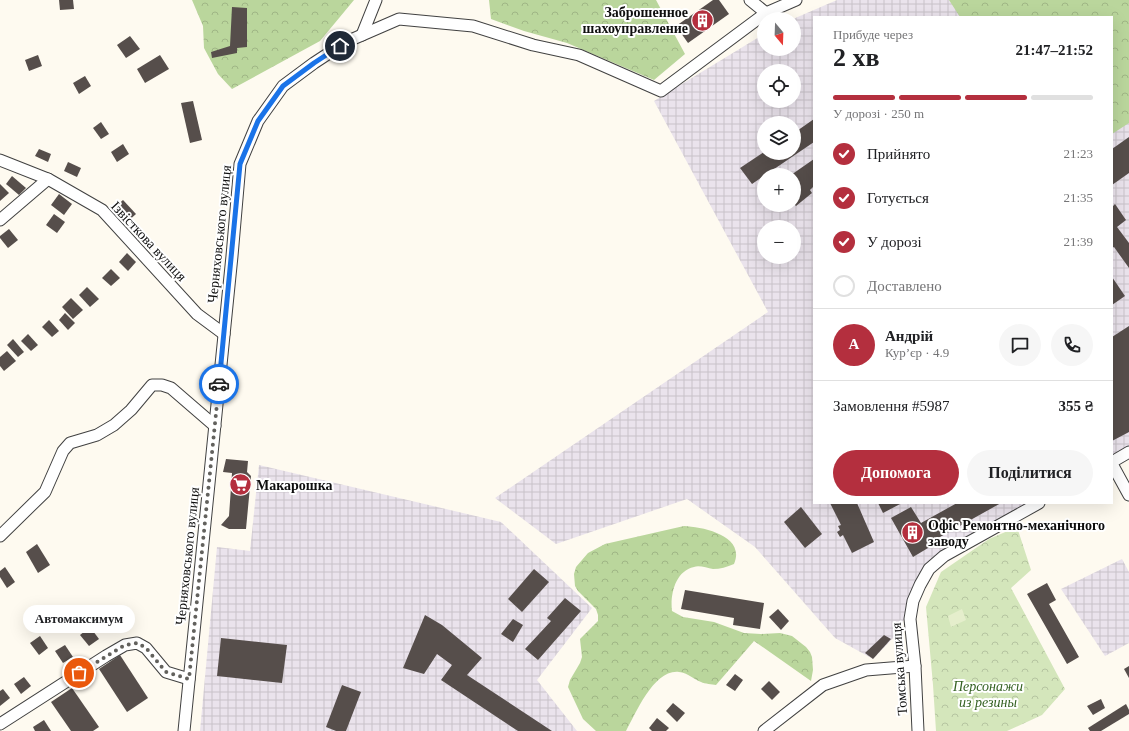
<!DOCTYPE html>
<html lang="uk">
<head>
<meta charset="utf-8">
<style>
	body { margin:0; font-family:"Times New Roman",serif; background:#f6f6f6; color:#202124; height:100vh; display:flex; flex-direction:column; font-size:15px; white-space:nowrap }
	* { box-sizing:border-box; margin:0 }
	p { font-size:13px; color:#757577 }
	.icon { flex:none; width:22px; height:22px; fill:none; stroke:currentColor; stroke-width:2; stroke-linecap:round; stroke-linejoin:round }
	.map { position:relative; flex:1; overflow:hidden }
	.sheet { position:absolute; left:813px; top:16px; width:300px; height:488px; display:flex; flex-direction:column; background:#fff; border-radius:0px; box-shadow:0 4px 16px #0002 }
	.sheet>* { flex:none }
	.needle { width:26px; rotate:161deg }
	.buttons { position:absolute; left:757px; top:12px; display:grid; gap:8px }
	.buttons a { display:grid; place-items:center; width:44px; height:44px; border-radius:50%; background:#fff; box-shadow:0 4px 16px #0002; font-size:20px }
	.pin { position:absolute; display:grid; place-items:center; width:34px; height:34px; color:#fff; margin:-17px; border:2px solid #fff; border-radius:50%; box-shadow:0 1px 4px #0007 }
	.courier { position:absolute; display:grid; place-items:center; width:40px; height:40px; margin:-20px; border:3px solid #1a73e8; border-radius:50%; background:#fff; color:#222; box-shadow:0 1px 5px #0007 }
	.bubble { position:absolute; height:28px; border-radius:14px; background:#fff; box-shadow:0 4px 16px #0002; font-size:13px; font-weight:700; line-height:28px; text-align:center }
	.head em { font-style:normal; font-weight:700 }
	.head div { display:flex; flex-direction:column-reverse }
	.head { display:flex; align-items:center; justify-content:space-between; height:68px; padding:0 20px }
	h1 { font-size:26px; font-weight:700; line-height:30px }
	.bar { display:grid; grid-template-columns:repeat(4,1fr); gap:6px 4px; align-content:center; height:48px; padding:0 20px }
	.bar i { height:5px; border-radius:3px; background:#e0e0e0 }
	.bar .active { background:#b42f3e }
	.bar p { grid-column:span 4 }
	.line { display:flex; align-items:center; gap:10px; padding:0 20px; border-top:1px solid #e0e0e0 }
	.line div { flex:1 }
	.round { display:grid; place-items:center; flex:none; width:42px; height:42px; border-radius:21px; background:#f6f6f6 }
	ol { padding:0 20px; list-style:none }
	li { display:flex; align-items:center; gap:12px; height:44px }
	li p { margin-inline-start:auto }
	li .icon { padding:4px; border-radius:50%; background:#b42f3e; color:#fff; stroke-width:4 }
	li:last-child { color:#757577 }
	li i { width:22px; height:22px; border:2px solid #e0e0e0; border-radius:50% }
	.cta { display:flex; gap:8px; margin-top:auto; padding:8px 20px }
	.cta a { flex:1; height:46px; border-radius:24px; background:#b42f3e; color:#fff; font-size:16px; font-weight:700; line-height:46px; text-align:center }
	.cta a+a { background:#f6f6f6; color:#202124 }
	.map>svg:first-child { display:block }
	.industrial { fill:url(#industrial-grid); fill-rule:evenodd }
	.forest { fill:url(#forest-crowns) }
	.park { fill:url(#park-crowns) }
	.pitch { fill:#e5eecc }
	.building { fill:#564e4b }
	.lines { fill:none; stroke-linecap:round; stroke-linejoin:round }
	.street-casing { stroke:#414141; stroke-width:13 }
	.street { stroke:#fff; stroke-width:11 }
	.done { stroke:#62615d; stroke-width:4; stroke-dasharray:0 7.2 }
	.route { stroke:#1a73e8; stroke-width:5 }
	.labels { text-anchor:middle; stroke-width:4; stroke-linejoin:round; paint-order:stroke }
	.poi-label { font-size:14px; font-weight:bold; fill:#0e0e0e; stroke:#fff; text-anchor:start }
	.street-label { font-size:14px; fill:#0e0e0e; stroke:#fff }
	.park-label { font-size:14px; font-style:italic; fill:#346122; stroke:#fff }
</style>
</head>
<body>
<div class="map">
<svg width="1129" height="731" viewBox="0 0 1129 731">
	<defs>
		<pattern id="industrial-grid" width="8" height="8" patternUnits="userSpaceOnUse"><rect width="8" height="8" fill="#eae3ec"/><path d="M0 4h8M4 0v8" fill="none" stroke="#c8c2c9"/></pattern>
		<pattern id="forest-crowns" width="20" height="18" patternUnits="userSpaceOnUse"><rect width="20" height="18" fill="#bad69c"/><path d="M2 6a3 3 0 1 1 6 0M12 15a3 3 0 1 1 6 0" fill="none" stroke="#9fb685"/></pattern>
		<pattern id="park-crowns" width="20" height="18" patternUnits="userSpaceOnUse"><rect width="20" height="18" fill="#d4e6bb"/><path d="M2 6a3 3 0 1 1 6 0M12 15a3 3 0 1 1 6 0" fill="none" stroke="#b5c4a0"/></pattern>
	</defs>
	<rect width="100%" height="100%" fill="#fefaf0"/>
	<!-- industrial -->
	<g class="industrial">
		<path d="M837,0H1129V449L1112,459V17H814V503H1041L926,574L897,634L873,659L835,638L755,547L687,499L556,544L495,498L768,312L654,101L764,34V49H794V19H793ZM764,71H794V101H764ZM764,123H794V153H764ZM764,175H794V205H764ZM764,227H794V257H764Z"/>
		<path d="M259,465L501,522L592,608L537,680L577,731H200L217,547L250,551Z"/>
		<path d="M1122,559L1129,572V643L1105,656L1061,589Z"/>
	</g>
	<!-- forest -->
	<g class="forest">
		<path d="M192,0H354L320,41L232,89L218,74L204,48L203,26Z"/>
		<path d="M489,0H656L685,54L654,80L567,43L524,31L491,19Z"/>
		<path d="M949,0H1129V123L1112,134V17H960Z"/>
		<path d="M684,526C704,527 746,536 734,564C727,567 720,569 713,569C707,568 699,565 694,567C675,571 670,595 672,611L683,617L714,622L744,633L761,634L780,633L792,636L806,647L810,652L812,657L813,670L811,681L754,641L716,685C712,684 705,684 701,682C693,679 688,673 679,672C654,669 636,713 626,731H596L583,719L568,687L570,680L580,663L582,657L580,639L598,621V615L596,609L578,591L575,586L574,574L576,567L588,553L605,544Z"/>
	</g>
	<!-- park -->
	<path class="park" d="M1017,527L1031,570L1011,588L1065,689L1042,715L1007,731H936L933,685L926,607L941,572L989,539Z"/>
	<!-- pitch -->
	<path class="pitch" d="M962,609L966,620L951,627L948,616Z"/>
	<!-- building -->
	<g class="building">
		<path d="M59,0H73L74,9L60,10Z"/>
		<path d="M713,0H719L729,14L688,43L676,26Z"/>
		<path d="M232,7L247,8V47L237,48V53L212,58L211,52L230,46Z"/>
		<path d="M130,36L140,49L126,58L117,45Z"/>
		<path d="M38,55L42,66L29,71L25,60Z"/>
		<path d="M160,55L169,69L145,83L137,69Z"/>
		<path d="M85,76L91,86L79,94L73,83Z"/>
		<path d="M193,101L202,140L190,143L181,103Z"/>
		<path d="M814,119V142L752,184L740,168L764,152L794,153V133Z"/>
		<path d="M101,122L109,134L101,139L93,128Z"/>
		<path d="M1129,137V173L1112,185V149Z"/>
		<path d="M123,144L129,154L117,162L111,152Z"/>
		<path d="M39,149L51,154L48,162L35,156Z"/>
		<path d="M814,159V186L810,190L812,193L796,206L794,204V175H791Z"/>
		<path d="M68,162L81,168L77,177L64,171Z"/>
		<path d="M12,176L26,188L19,195L6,184Z"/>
		<path d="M0,184L9,193L0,201Z"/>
		<path d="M59,194L72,204L64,215L51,205Z"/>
		<path d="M123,200L136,214L127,222L114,208Z"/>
		<path d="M1115,204L1126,220L1117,227L1129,243V268L1114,247L1112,248V207Z"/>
		<path d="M54,214L65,222L57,233L46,225Z"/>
		<path d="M9,229L18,240L8,248L0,238V236Z"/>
		<path d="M127,253L136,262L128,271L119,262Z"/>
		<path d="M111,269L120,278L111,286L102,278Z"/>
		<path d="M1112,277L1125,296L1112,305Z"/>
		<path d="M87,287L99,299L90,307L79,295Z"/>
		<path d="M71,298L83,310L73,319L62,307Z"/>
		<path d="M65,313L75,323L68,330L59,320Z"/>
		<path d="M49,320L59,331L52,337L42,327Z"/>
		<path d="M1129,326V432L1112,441V337Z"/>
		<path d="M28,334L38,345L31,351L21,341Z"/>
		<path d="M13,339L24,352L18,357L7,345Z"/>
		<path d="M7,351L16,361L4,371L0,366V357Z"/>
		<path d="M226,459L248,461L247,472L251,476L246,529H229L221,525L229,516L232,473L223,472Z"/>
		<path d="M830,503H857L874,542L852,553L843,535L840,537L837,532L840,530L838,526L841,525Z"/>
		<path d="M878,503H902L883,513Z"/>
		<path d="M957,503H1001L931,542L933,545L913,557L891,518L911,507L921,523Z"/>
		<path d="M801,507L822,534L805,548L784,522Z"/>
		<path d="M37,544L50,565L38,573L26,552Z"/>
		<path d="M5,567L15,582L7,588L0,577V571Z"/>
		<path d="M534,569L549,582L522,612L508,599Z"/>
		<path d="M1047,583L1056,600L1049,604L1079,657L1067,664L1027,594Z"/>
		<path d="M685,590L764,603L760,629L733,625L734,618L681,609Z"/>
		<path d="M565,598L581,611L538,660L525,649L551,621L547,618Z"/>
		<path d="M778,609L789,621L781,630L769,617Z"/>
		<path d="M112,612L120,625L110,631L102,619Z"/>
		<path d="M425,615L442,625L482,658L467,675L552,731H518L441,680L452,665L437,654L424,674L403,668Z"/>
		<path d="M513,619L523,625L513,642L501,634Z"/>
		<path d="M90,627L99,639L89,646L80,635Z"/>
		<path d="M884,635L891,639L873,659L865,653Z"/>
		<path d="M40,636L48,648L39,655L30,643Z"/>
		<path d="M221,638L287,645L282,683L217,676Z"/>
		<path d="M65,645L73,657L63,663L55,651Z"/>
		<path d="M120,655L148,698L127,712L99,669Z"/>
		<path d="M1129,666V678L1124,669Z"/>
		<path d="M735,674L743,680L735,691L726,685Z"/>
		<path d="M24,677L31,686L21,694L14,684Z"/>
		<path d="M769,681L780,692L772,700L761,689Z"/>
		<path d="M342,685L361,692L346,731H336L326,727Z"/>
		<path d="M72,688L99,727L93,731H71L51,702Z"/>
		<path d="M3,689L10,698L0,706V691Z"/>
		<path d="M1101,699L1105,708L1093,715L1087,706Z"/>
		<path d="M673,703L685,713L677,722L666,711Z"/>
		<path d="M1126,704L1129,710V714L1101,731H1090L1088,728Z"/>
		<path d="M657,718L669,728L666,731H652L649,728Z"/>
		<path d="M44,720L51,731H35L33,727Z"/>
	</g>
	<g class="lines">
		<defs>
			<g id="street">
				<path d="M750,0L766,13"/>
				<path d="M362,35L376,0"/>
				<path d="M0,160L48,179L102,210L197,314L224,334"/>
				<path d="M0,220L48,179"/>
				<path d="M1112,462L1129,452"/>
				<path d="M1112,464L1129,495"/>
				<path d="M0,536L45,492L63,451L70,443L97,435L114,425L131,410L152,385H162L171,388L215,426"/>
				<path d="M0,724L106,656L125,645L137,643L146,648L166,672L189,679"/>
				<path d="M184,731L232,256L240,164L258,121L283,86L314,63L346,42L399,19L473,26L533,45L579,55L661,91L766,13L796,0"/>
				<path d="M764,731L823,685L866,670L915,666"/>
				<path d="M918,731L915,666L910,619L913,601L920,585L929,569L944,556L1039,503"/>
			</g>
		</defs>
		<!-- street casing -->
		<use href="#street" class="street-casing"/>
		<!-- street -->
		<use href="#street" class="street"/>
	</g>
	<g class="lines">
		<!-- done -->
		<path class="done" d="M79,673L125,645L138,643L146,648L166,672L189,679L219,384"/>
		<!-- route -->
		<path class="route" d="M219,384L240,164L258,121L283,86L314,63L340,46"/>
	</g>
	<!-- icons -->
	<defs>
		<symbol id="building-disc" viewBox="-11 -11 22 22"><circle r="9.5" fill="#b42f3e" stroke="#fff"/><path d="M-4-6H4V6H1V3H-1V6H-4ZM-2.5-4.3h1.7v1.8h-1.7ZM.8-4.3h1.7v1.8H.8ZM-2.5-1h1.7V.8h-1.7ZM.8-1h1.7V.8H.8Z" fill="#fff"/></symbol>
		<symbol id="supermarket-disc" viewBox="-11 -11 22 22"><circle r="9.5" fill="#b42f3e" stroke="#fff"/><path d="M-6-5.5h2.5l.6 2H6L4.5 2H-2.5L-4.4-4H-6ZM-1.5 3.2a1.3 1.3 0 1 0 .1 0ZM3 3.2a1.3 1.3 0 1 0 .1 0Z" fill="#fff"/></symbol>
	</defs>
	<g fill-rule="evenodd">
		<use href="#building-disc" x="690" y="8" width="25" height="25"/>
		<use href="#supermarket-disc" x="228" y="472" width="25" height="25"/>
		<use href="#building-disc" x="900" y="520" width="25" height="25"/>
	</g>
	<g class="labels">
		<!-- poi labels -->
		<g class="poi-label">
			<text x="688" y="17" text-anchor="end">Заброшенное<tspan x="688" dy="16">шахоуправление</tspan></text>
			<text x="256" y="490">Макарошка</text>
			<text x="928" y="530">Офіс Ремонтно-механічного<tspan x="928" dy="16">заводу</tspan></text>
		</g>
		<!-- street labels -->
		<g class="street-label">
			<text transform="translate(219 234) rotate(-84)" y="5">Черняховського вулиця</text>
			<text transform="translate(149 241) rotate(47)" y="5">Iзвiсткова вулиця</text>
			<text transform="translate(187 556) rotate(-84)" y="5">Черняховського вулиця</text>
			<text transform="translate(899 669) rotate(-94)" y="5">Томська вулиця</text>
		</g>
		<!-- park labels -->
		<g class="park-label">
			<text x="988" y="691">Персонажи<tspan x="988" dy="16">из резины</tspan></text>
		</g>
	</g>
</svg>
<div class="buttons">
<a><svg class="needle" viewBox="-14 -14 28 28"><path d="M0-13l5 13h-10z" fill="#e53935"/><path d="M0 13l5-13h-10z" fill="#757577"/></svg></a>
<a><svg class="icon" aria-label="locate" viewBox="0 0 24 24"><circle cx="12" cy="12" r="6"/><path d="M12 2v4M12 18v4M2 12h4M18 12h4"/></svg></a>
<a><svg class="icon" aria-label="layers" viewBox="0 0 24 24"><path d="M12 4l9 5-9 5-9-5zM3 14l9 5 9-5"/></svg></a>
<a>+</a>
<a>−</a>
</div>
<div class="pin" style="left:79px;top:673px;background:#ea580c"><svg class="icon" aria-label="bag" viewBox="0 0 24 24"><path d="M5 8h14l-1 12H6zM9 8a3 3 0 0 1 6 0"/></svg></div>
<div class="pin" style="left:340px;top:46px;background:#1f2937"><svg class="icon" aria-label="home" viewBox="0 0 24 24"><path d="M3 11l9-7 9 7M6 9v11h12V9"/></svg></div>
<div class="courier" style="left:219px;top:384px"><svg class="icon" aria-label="car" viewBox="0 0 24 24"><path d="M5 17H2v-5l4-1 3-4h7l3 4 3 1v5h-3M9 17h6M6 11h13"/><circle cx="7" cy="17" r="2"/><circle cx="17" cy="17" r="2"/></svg></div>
<div class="bubble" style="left:23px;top:605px;width:112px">Автомаксимум</div>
<section class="sheet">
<div class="head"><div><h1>2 хв</h1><p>Прибуде через</p></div><em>21:47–21:52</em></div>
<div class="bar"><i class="active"></i><i class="active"></i><i class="active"></i><i></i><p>У дорозі · 250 m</p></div>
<ol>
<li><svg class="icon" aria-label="check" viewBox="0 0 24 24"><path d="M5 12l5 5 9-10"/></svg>Прийнято<p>21:23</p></li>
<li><svg class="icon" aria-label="check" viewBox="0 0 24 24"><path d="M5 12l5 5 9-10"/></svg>Готується<p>21:35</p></li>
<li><svg class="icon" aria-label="check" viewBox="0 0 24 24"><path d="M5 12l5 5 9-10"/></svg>У дорозі<p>21:39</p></li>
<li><i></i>Доставлено</li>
</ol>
<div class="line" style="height:72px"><b class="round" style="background:#b42f3e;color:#fff">А</b><div><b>Андрій</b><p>Кур’єр · 4.9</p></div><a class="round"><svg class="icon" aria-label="chat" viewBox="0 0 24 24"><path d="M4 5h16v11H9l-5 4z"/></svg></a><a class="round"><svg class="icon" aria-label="phone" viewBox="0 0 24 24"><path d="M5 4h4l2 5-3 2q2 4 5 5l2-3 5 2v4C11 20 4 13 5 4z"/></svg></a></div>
<div class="line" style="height:52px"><div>Замовлення #5987</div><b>355 ₴</b></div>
<div class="cta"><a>Допомога</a><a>Поділитися</a></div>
</section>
</div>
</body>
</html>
